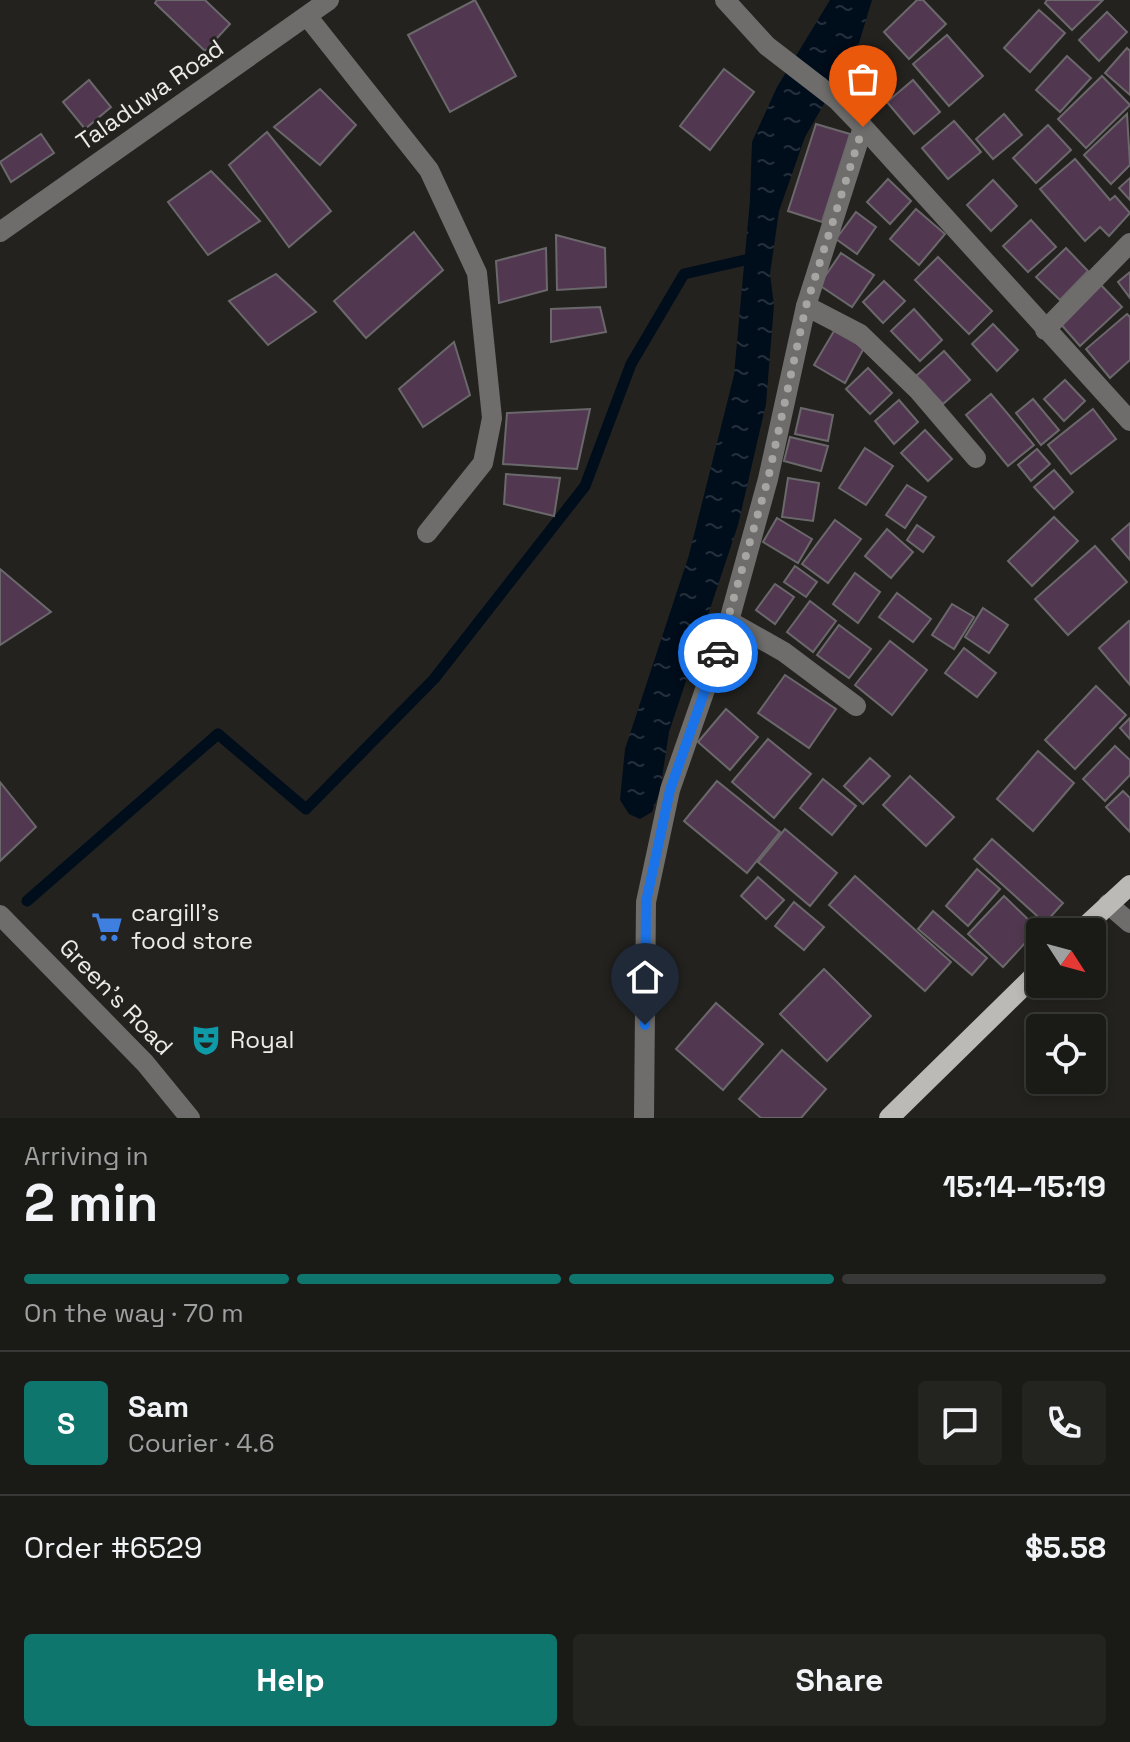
<!DOCTYPE html>
<html lang="en">
<head>
<meta charset="utf-8">
<style>
	body { margin:0; font-family:"Space Grotesk",sans-serif; background:#232320; color:#f1f3f6; height:100vh; display:flex; flex-direction:column; font-size:30px; white-space:nowrap }
	* { box-sizing:border-box; margin:0 }
	p { font-size:26px; color:#9fa1a1 }
	.icon { flex:none; width:44px; height:44px; fill:none; stroke:currentColor; stroke-width:2; stroke-linecap:round; stroke-linejoin:round }
	.map { position:relative; height:1118px; overflow:hidden }
	.panel { display:flex; flex-direction:column; background:#1a1a17; flex:1 }
	.panel>* { flex:none }
	.needle { width:52px; rotate:126deg }
	.tools { position:absolute; left:1026px; top:918px; display:grid; gap:16px }
	.tools a { display:grid; place-items:center; width:80px; height:80px; border-radius:8px; background:#1a1a17; box-shadow:0 4px 12px #0003,0 0 0 2px #383836; font-size:40px }
	.pin { position:absolute; display:grid; place-items:center; width:68px; height:68px; color:#fff; margin:-82px -34px; border-radius:50% 50% 50% 0; rotate:-45deg; box-shadow:0 0 8px #0007 }
	.pin .icon { rotate:45deg }
	.courier { position:absolute; display:grid; place-items:center; width:80px; height:80px; margin:-40px; border:6px solid #1a73e8; border-radius:50%; background:#fff; color:#222; box-shadow:0 2px 10px #0007 }
	.overview em { font-style:normal; font-weight:700 }
	.overview div { display:flex; flex-direction:column-reverse }
	.overview { display:flex; align-items:center; justify-content:space-between; height:136px; padding:0 24px }
	h1 { font-size:52px; font-weight:700; line-height:60px }
	.bar { display:grid; grid-template-columns:repeat(4,1fr); gap:12px 8px; align-content:center; height:96px; padding:0 24px }
	.bar i { height:10px; border-radius:6px; background:#383836 }
	.bar .active { background:#0f766e }
	.bar p { grid-column:span 4 }
	.line { display:flex; align-items:center; gap:20px; padding:0 24px; border-top:2px solid #383836 }
	.line div { flex:1 }
	.round { display:grid; place-items:center; flex:none; width:84px; height:84px; border-radius:8px; background:#232320 }
	.button { display:flex; gap:16px; margin-top:auto; padding:16px 24px }
	.button a { flex:1; height:92px; border-radius:8px; background:#0f766e; color:#fff; font-size:32px; font-weight:700; line-height:92px; text-align:center }
	.button a+a { background:#232320; color:#f1f3f6 }
	.map>svg:first-child { display:block }
	.water { fill:url(#water-ripples) }
	.lines { fill:none; stroke-linecap:round; stroke-linejoin:round }
	.stream { stroke:#000d1b; stroke-width:11 }
	.building { fill:#513850; stroke:#6b686b; stroke-width:2 }
	.minor { stroke:#6e6d6c; stroke-width:20 }
	.major { stroke:#bbbab7; stroke-width:20 }
	.done { stroke:#a6a5a2; stroke-width:8; stroke-dasharray:0 14.4 }
	.route { stroke:#1a73e8; stroke-width:10 }
	.labels { text-anchor:middle; stroke-width:6; stroke-linejoin:round; paint-order:stroke }
	.street-label { font-size:24px; fill:#ecebe9; stroke:#23221f }
	.poi-label { font-size:24px; fill:#ecebe9; stroke:#23221f; text-anchor:start }
</style>
</head>
<body>
<div class="map">
<svg width="1130" height="1118" viewBox="0 0 1130 1118">
	<defs>
		<pattern id="water-ripples" width="26" height="14" patternUnits="userSpaceOnUse" patternTransform="scale(2)"><rect width="26" height="14" fill="#000d1b"/><path d="M2 4q2-2 4 0t4 0M15 11q2-2 4 0t4 0" fill="none" stroke="#25303c"/></pattern>
	</defs>
	<rect width="100%" height="100%" fill="#23221f"/>
	<!-- water -->
	<path class="water" d="M830,0H872L859,43L805,137L779,211L770,274L774,305L766,404L738,525L669,732L660,791L652,812L640,819L629,814L620,800L625,749L689,555L734,375L750,200L752,142L777,87Z"/>
	<g class="lines">
		<!-- stream -->
		<path class="stream" d="M27,901L218,734L306,809L434,679L585,486L631,364L684,274L754,258"/>
	</g>
	<!-- building -->
	<g class="building">
		<path d="M157,0H205L230,24L205,51L155,3Z"/>
		<path d="M475,0L516,76L450,112L408,35Z"/>
		<path d="M917,0H923L946,24L909,59L884,32Z"/>
		<path d="M1047,0H1103L1072,30L1045,3Z"/>
		<path d="M1039,10L1065,33L1030,72L1004,48Z"/>
		<path d="M1107,12L1127,32L1099,61L1079,40Z"/>
		<path d="M947,35L983,76L949,106L913,64Z"/>
		<path d="M1127,48L1130,51V95L1105,73Z"/>
		<path d="M1067,56L1091,78L1060,112L1036,90Z"/>
		<path d="M724,69L754,92L710,150L680,126Z"/>
		<path d="M1102,76L1130,105L1086,148L1058,119Z"/>
		<path d="M89,80L111,107L85,129L63,102Z"/>
		<path d="M913,80L940,112L914,134L887,102Z"/>
		<path d="M320,89L356,125L320,165L274,127Z"/>
		<path d="M1004,114L1022,135L993,159L976,139Z"/>
		<path d="M1127,114L1130,165L1111,184L1084,155Z"/>
		<path d="M954,121L981,152L948,179L922,148Z"/>
		<path d="M816,124L850,134L822,222L788,211Z"/>
		<path d="M1048,125L1071,150L1036,183L1013,158Z"/>
		<path d="M267,132L331,211L289,247L229,165Z"/>
		<path d="M41,134L54,153L11,182L0,162Z"/>
		<path d="M1075,159L1110,200L1115,196L1130,213L1109,236L1100,227L1085,241L1040,189Z"/>
		<path d="M211,171L260,221L208,255L168,202Z"/>
		<path d="M1130,178V200L1119,188Z"/>
		<path d="M888,179L911,201L890,224L867,202Z"/>
		<path d="M993,180L1017,206L991,231L967,205Z"/>
		<path d="M916,209L945,234L919,265L890,239Z"/>
		<path d="M856,212L876,227L857,254L836,239Z"/>
		<path d="M1031,220L1056,247L1028,272L1003,246Z"/>
		<path d="M414,232L443,270L366,338L334,301Z"/>
		<path d="M556,235L605,248L606,287L557,290Z"/>
		<path d="M546,248L547,290L499,303L496,261Z"/>
		<path d="M1066,248L1088,271L1060,300L1036,277Z"/>
		<path d="M841,253L874,275L852,307L819,285Z"/>
		<path d="M938,257L992,311L969,334L915,280Z"/>
		<path d="M1130,272V298L1118,282Z"/>
		<path d="M276,274L316,312L268,345L229,301Z"/>
		<path d="M884,281L905,301L883,323L863,302Z"/>
		<path d="M1100,284L1122,307L1080,346L1059,322Z"/>
		<path d="M600,307L606,332L551,342V309Z"/>
		<path d="M914,309L942,340L920,361L891,331Z"/>
		<path d="M1127,314L1130,317V360L1110,378L1086,349Z"/>
		<path d="M993,324L1018,350L997,371L972,344Z"/>
		<path d="M834,331L864,348L845,383L814,365Z"/>
		<path d="M454,342L470,395L423,427L399,389Z"/>
		<path d="M944,351L970,380L943,404L916,376Z"/>
		<path d="M868,368L892,393L870,414L846,389Z"/>
		<path d="M1065,380L1085,401L1064,421L1044,399Z"/>
		<path d="M991,394L1034,445L1008,466L966,415Z"/>
		<path d="M1033,399L1059,430L1041,445L1016,413Z"/>
		<path d="M899,400L918,422L894,444L875,421Z"/>
		<path d="M801,408L833,415L828,441L795,434Z"/>
		<path d="M590,409L577,469L503,464L507,413Z"/>
		<path d="M1093,409L1116,439L1071,474L1048,445Z"/>
		<path d="M925,430L952,459L928,481L901,453Z"/>
		<path d="M790,437L828,446L821,471L784,461Z"/>
		<path d="M865,448L893,466L866,505L839,488Z"/>
		<path d="M1037,449L1050,464L1031,481L1018,465Z"/>
		<path d="M1054,470L1073,492L1054,509L1034,487Z"/>
		<path d="M506,474L560,478L554,516L504,504Z"/>
		<path d="M788,478L819,483L813,521L782,517Z"/>
		<path d="M907,485L926,497L905,528L886,515Z"/>
		<path d="M1054,517L1078,541L1032,586L1008,561Z"/>
		<path d="M777,518L812,539L798,563L763,542Z"/>
		<path d="M835,520L861,539L828,583L802,564Z"/>
		<path d="M1130,523V560L1112,539Z"/>
		<path d="M917,525L934,537L923,552L907,540Z"/>
		<path d="M887,529L913,552L891,578L865,556Z"/>
		<path d="M1095,546L1127,582L1068,635L1035,599Z"/>
		<path d="M795,566L817,582L806,597L784,582Z"/>
		<path d="M0,569L51,612L0,645Z"/>
		<path d="M855,573L880,592L858,623L833,604Z"/>
		<path d="M775,584L794,597L775,624L756,610Z"/>
		<path d="M897,593L931,619L913,642L879,617Z"/>
		<path d="M810,601L836,621L813,652L787,632Z"/>
		<path d="M952,604L974,617L954,649L932,635Z"/>
		<path d="M983,608L1008,625L989,653L965,637Z"/>
		<path d="M1129,621L1130,622V685L1099,648Z"/>
		<path d="M839,625L871,649L849,678L817,655Z"/>
		<path d="M890,641L927,670L892,715L855,685Z"/>
		<path d="M964,648L996,673L977,697L945,673Z"/>
		<path d="M785,675L836,709L809,748L758,713Z"/>
		<path d="M1096,686L1126,715L1075,769L1045,740Z"/>
		<path d="M726,709L758,737L730,770L698,742Z"/>
		<path d="M1130,718V739L1120,728Z"/>
		<path d="M768,739L811,774L774,818L732,782Z"/>
		<path d="M1115,746L1130,760V775L1105,801L1083,779Z"/>
		<path d="M1038,751L1074,783L1033,831L997,799Z"/>
		<path d="M870,758L890,776L863,804L844,786Z"/>
		<path d="M910,776L954,817L926,846L883,805Z"/>
		<path d="M823,779L856,806L832,835L800,808Z"/>
		<path d="M717,781L780,832L747,873L684,821Z"/>
		<path d="M0,782L36,827L0,861Z"/>
		<path d="M1123,791L1130,798V832L1106,807Z"/>
		<path d="M785,829L837,873L810,906L758,862Z"/>
		<path d="M992,839L1063,903L1045,923L974,859Z"/>
		<path d="M977,869L1000,889L968,926L946,906Z"/>
		<path d="M855,876L951,962L925,991L829,905Z"/>
		<path d="M758,877L784,900L766,919L741,896Z"/>
		<path d="M1004,896L1038,929L1003,967L968,934Z"/>
		<path d="M794,902L824,927L804,950L775,926Z"/>
		<path d="M933,911L987,958L972,975L918,929Z"/>
		<path d="M824,969L871,1016L827,1061L780,1014Z"/>
		<path d="M716,1003L763,1044L723,1090L676,1049Z"/>
		<path d="M782,1050L826,1089L801,1118H761L739,1099Z"/>
	</g>
	<g class="lines">
		<!-- minor -->
		<g class="minor">
			<path d="M725,0L767,46L837,100L863,127L1130,421"/>
			<path d="M307,16L429,170L477,273L492,418L483,463L427,533"/>
			<path d="M0,232L329,0"/>
			<path d="M806,306L860,334L918,390L976,458"/>
			<path d="M1045,330L1130,243"/>
			<path d="M729,621L784,652L856,706"/>
			<path d="M1108,904L1130,923"/>
			<path d="M0,915L145,1063L190,1118"/>
			<path d="M644,1118L646,902L670,790L729,621L768,479L806,306L863,127"/>
		</g>
		<!-- major -->
		<g class="major">
			<path d="M1079,932L1130,885"/>
			<path d="M889,1118L1040,970"/>
		</g>
	</g>
	<g class="lines">
		<!-- done -->
		<path class="done" d="M718,653L768,479L806,306L863,127"/>
		<!-- route -->
		<path class="route" d="M645,1025L646,902L670,790L718,653"/>
	</g>
	<!-- icons -->
	<defs>
		<symbol id="supermarket-bare" viewBox="-9 -9 18 18"><path d="M-6-5.5h2.5l.6 2H6L4.5 2H-2.5L-4.4-4H-6ZM-1.5 3.2a1.3 1.3 0 1 0 .1 0ZM3 3.2a1.3 1.3 0 1 0 .1 0Z" fill="#3f7fe0" stroke="#23221f" stroke-width="2.5" paint-order="stroke"/></symbol>
		<symbol id="theatre-bare" viewBox="-9 -9 18 18"><path d="M-5-5.5Q0-4 5-5.5V0Q5 5 0 6Q-5 5-5 0ZM-3.3-2.5H-1v1.5H-3.3ZM1-2.5H3.3v1.5H1ZM-2.8 1Q0 5.5 2.8 1Z" fill="#0f9aa8" stroke="#23221f" stroke-width="2.5" paint-order="stroke"/></symbol>
	</defs>
	<g fill-rule="evenodd">
		<use href="#supermarket-bare" x="85" y="905" width="44" height="44"/>
		<use href="#theatre-bare" x="184" y="1018" width="44" height="44"/>
	</g>
	<g class="labels">
		<!-- street labels -->
		<g class="street-label">
			<text transform="translate(150 95) rotate(-35)" y="8">Taladuwa Road</text>
			<text transform="translate(116 997) rotate(46)" y="8">Green's Road</text>
		</g>
		<!-- poi labels -->
		<g class="poi-label">
			<text x="131" y="921">cargill’s<tspan x="131" dy="28">food store</tspan></text>
			<text x="230" y="1048">Royal</text>
		</g>
	</g>
</svg>
<div class="tools">
<a><svg class="needle" viewBox="-14 -14 28 28"><path d="M0-13l5 13h-10z" fill="#e53935"/><path d="M0 13l5-13h-10z" fill="#9fa1a1"/></svg></a>
<a><svg class="icon" aria-label="locate" viewBox="0 0 24 24"><circle cx="12" cy="12" r="6"/><path d="M12 2v4M12 18v4M2 12h4M18 12h4"/></svg></a>
</div>
<div class="pin" style="left:863px;top:127px;background:#ea580c"><svg class="icon" aria-label="bag" viewBox="0 0 24 24"><path d="M5 8h14l-1 12H6zM9 8a3 3 0 0 1 6 0"/></svg></div>
<div class="pin" style="left:645px;top:1025px;background:#1f2937"><svg class="icon" aria-label="home" viewBox="0 0 24 24"><path d="M3 11l9-7 9 7M6 9v11h12V9"/></svg></div>
<div class="courier" style="left:718px;top:653px"><svg class="icon" aria-label="car" viewBox="0 0 24 24"><path d="M5 17H2v-5l4-1 3-4h7l3 4 3 1v5h-3M9 17h6M6 11h13"/><circle cx="7" cy="17" r="2"/><circle cx="17" cy="17" r="2"/></svg></div>
</div>
<section class="panel">
<div class="overview"><div><h1>2 min</h1><p>Arriving in</p></div><em>15:14–15:19</em></div>
<div class="bar"><i class="active"></i><i class="active"></i><i class="active"></i><i></i><p>On the way · 70 m</p></div>
<div class="line" style="height:144px"><b class="round" style="background:#0f766e;color:#fff">S</b><div><b>Sam</b><p>Courier · 4.6</p></div><a class="round"><svg class="icon" aria-label="chat" viewBox="0 0 24 24"><path d="M4 5h16v11H9l-5 4z"/></svg></a><a class="round"><svg class="icon" aria-label="phone" viewBox="0 0 24 24"><path d="M5 4h4l2 5-3 2q2 4 5 5l2-3 5 2v4C11 20 4 13 5 4z"/></svg></a></div>
<div class="line" style="height:104px"><div>Order #6529</div><b>$5.58</b></div>
<div class="button"><a>Help</a><a>Share</a></div>
</section>
</body>
</html>
